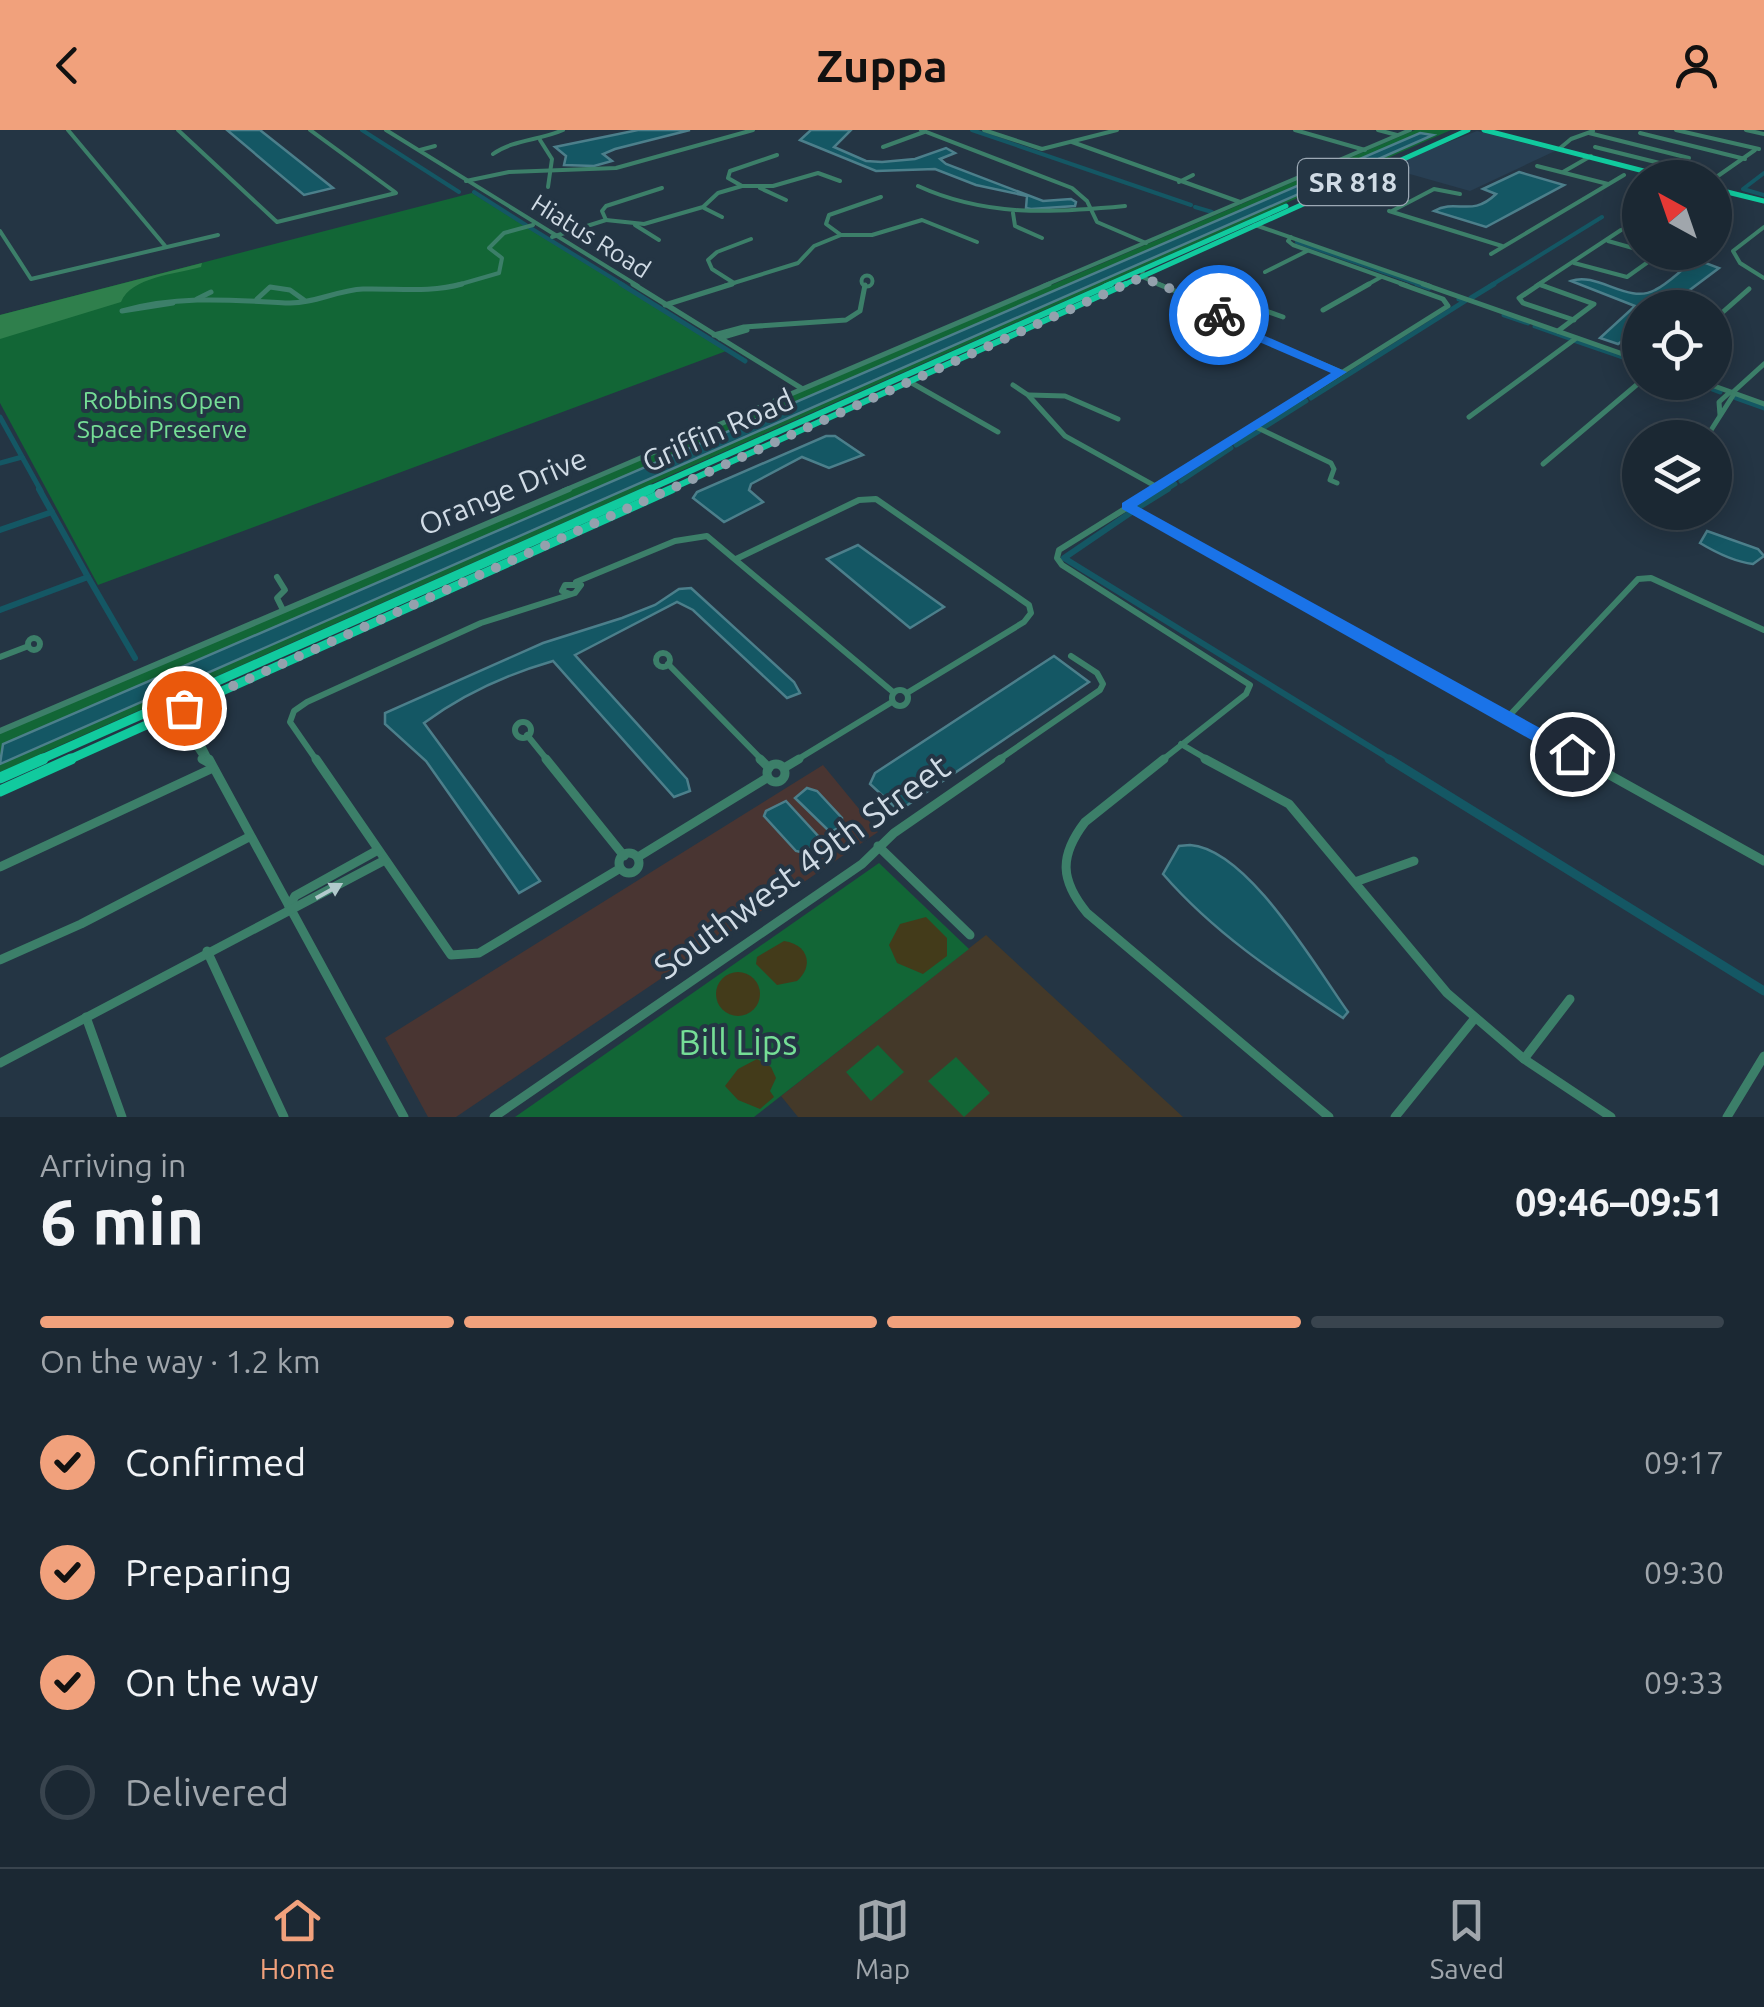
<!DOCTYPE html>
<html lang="en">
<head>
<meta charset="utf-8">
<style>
	body { margin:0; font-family:Ubuntu,sans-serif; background:#24303b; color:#f1f3f6; height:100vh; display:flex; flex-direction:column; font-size:38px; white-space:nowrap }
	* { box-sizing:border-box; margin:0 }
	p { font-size:32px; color:#a0a6ac }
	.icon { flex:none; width:55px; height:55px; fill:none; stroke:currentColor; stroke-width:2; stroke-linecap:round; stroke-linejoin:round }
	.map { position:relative; height:987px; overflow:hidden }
	.panel { display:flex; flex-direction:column; background:#1b2833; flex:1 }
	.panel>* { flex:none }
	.needle { width:65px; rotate:320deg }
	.tools { position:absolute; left:1622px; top:30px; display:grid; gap:20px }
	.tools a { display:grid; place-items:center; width:110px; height:110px; border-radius:50%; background:#1b2833; box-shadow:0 5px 25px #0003,0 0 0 2px #39444e; font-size:50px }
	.pin { position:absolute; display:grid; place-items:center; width:85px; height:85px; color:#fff; margin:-42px; border:5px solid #fff; border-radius:50%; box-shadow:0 2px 10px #0007 }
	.courier { position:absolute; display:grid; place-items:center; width:100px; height:100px; margin:-50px; border:8px solid #1a73e8; border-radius:50%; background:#fff; color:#222; box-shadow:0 2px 12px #0007 }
	.head em { font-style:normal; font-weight:700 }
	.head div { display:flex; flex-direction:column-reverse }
	.head { display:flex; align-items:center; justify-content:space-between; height:170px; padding:0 40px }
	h1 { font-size:65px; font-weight:700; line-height:75px }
	.bar { display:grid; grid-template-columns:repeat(4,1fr); gap:15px 10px; align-content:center; height:120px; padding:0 40px }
	.bar i { height:12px; border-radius:8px; background:#39444e }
	.bar .on { background:#f1a17c }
	.bar p { grid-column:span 4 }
	ol { padding:0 40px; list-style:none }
	li { display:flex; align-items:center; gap:30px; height:110px }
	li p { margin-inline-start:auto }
	li .icon { padding:10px; border-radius:50%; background:#f1a17c; color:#111; stroke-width:4 }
	li:last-child { color:#a0a6ac }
	li i { width:55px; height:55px; border:5px solid #39444e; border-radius:50% }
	header { display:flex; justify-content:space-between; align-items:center; height:130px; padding:0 40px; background:#f1a17c; color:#111; font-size:45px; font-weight:700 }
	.menu { display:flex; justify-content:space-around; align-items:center; height:140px; border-top:2px solid #39444e; background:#1b2833; font-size:28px; color:#a0a6ac }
	.menu a { display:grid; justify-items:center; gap:5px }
	.menu .on { color:#f1a17c }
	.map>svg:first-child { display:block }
	.built { fill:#283f53 }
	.industrial { fill:#493532 }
	.education { fill:#443929 }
	.green { fill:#126636 }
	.forest { fill:#2f7f4c }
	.sand { fill:#433b1a }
	.water { fill:#145764; stroke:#4c7f8b; stroke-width:2.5 }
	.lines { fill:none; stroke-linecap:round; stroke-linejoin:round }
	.canal-far3 { stroke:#145764; stroke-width:4 }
	.canal-far2 { stroke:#145764; stroke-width:5 }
	.canal-far1 { stroke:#145764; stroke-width:6 }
	.canal { stroke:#145764; stroke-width:9 }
	.minor-far3 { stroke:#3c7f69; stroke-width:4 }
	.minor-far2 { stroke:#3c7f69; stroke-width:5 }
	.minor-far1 { stroke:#3c7f69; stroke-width:6 }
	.minor { stroke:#3c7f69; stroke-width:9 }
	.major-far3 { stroke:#11ca9e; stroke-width:5 }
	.major-far2 { stroke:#11ca9e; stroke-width:6 }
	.major-far1 { stroke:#11ca9e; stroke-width:9 }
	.major { stroke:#11ca9e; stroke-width:11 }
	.oneway { fill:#b2c9cc }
	.route { fill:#1a73e8 }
	.done { stroke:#94a1ad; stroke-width:10; stroke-dasharray:0 18 }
	.labels { text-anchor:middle; stroke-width:8; stroke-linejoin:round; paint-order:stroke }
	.far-street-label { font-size:25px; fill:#d0dbe5; stroke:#243544 }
	.far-park-label { font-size:25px; fill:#75de96; stroke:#243544 }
	.shield { fill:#243544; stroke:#9ca9b5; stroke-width:2.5 }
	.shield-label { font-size:28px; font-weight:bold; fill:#d0dbe5 }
	.street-label { font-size:30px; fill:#d0dbe5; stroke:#243544 }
	.near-street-label { font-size:35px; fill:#d0dbe5; stroke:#243544 }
	.near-park-label { font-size:35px; fill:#75de96; stroke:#243544 }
</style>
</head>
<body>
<header><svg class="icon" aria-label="back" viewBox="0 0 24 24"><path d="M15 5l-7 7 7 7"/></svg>Zuppa<svg class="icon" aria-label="person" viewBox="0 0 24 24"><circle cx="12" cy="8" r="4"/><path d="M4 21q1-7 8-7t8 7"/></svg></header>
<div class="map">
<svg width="1764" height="987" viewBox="0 0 1764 987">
	<rect width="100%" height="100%" fill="#243544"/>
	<!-- built -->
	<path class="built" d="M1477,1L1555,21L1470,61L1385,37Z"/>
	<!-- industrial -->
	<path class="industrial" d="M823,635L878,702L456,987H428L385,908Z"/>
	<!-- education -->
	<path class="education" d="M986,805L1183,987H798L781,966Z"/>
	<!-- green -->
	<g class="green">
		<path d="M1415,0H1451L0,642V603Z"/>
		<path d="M472,63L729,220L98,455L0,273V185Z"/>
		<path d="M879,733L969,819L754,987H515Z"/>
		<path d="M878,915L904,942L871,971L846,942Z"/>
		<path d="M956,927L990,963L964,987L928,951Z"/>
	</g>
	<!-- forest -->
	<path class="forest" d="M202,133L201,137C176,144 131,147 121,172L0,209V185Z"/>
	<!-- sand -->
	<g class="sand">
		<path d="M926,787L947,808V826L923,844L897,833L889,815L900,794Z"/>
		<path d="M784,811C807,814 815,835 797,851L777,855L756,834L757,827Z"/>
		<circle cx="738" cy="864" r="22"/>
		<path d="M757,929L771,937L776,948L770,961L774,967L760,979L738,970L725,956L738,939Z"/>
	</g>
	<!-- water -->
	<g class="water">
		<path d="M227,0H260L333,58L304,65Z"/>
		<path d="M638,0H690L615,19L603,24L612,31L594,36L564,35L566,26L555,17Z"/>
		<path d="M811,0H851L834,17L866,31L882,32L915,29L946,18L955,23L940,29L946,34L1043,71L1071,69L1076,72L1075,76L1031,79L1026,78L1027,66L976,55L935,39L876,41L800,10Z"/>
		<path d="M1420,3L1433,5L0,634L3,614Z"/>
		<path d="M1519,42L1564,55L1486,97L1434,81C1457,68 1471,88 1496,64L1483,59Z"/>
		<path d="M1679,123L1719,138L1667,177L1640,178V198L1618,214L1600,208L1635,176L1571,151C1597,141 1628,175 1655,160C1666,155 1677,144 1687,136Z"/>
		<path d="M826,306H835L863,325L829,338L802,327L751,354L749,360L763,372L724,392L693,368L697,362Z"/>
		<path d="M1707,401L1758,419L1764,426L1753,434C1736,432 1715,422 1700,413Z"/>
		<path d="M858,415L944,477L910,498L827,429Z"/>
		<path d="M691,458L794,552L800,563L787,568L693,480L677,472L575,525L687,649L690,661L674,667L553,531C508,544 462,565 424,593L540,751L519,763L426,631L385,594V583L543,513L622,488L655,475L679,459Z"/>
		<path d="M1054,526L1089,552L903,678H896L870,654L875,643Z"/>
		<path d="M807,658L817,661L842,688V696L830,702L795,668Z"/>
		<path d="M786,671L820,708L818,713L804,723L796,721L764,686L766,681Z"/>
		<path d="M1190,715C1248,719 1315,836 1348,882L1343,888C1278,845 1215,804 1163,744L1179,716Z"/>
	</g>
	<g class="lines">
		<!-- canal-far3 -->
		<g class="canal-far3">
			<path d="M362,0L459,62"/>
			<path d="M972,0L1191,75"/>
			<path d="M1764,43L1743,59L1764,65"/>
			<path d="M474,62L526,95"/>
			<path d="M1195,77L1212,82"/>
			<path d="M529,97L625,156"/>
			<path d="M1297,112L1424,156"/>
			<path d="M1490,156L1602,87"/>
		</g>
		<!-- canal-far2 -->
		<g class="canal-far2">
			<path d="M621,154L745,231"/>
			<path d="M1417,154L1429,158"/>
			<path d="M1471,168L1494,154"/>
			<path d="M1504,185L1528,193"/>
			<path d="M1535,196L1569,208"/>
			<path d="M1576,211L1640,233"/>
			<path d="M1694,252L1720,262"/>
			<path d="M1311,268L1465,171L1459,169"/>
			<path d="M1736,268L1764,278"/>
			<path d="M0,287L41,361"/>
			<path d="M1263,298L1306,271"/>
			<path d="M1236,315L1259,301"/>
			<path d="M0,333L22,327"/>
			<path d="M1181,351L1231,318"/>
			<path d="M1164,361L1175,354"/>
		</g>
		<!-- canal-far1 -->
		<g class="canal-far1">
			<path d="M39,359L88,447"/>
			<path d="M1139,377L1168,359"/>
			<path d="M1133,381L1064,428L1393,631"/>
			<path d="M0,400L52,382"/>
			<path d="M0,480L88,447L135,528"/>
		</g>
		<!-- canal -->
		<path class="canal" d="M1389,629L1764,861"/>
		<!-- minor-far3 -->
		<g class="minor-far3">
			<path d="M68,0L166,117"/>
			<path d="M178,0L277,92L396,63"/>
			<path d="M310,0L395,62"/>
			<path d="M386,0L638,156"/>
			<path d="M921,0L1072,58L1087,71L1097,92L1146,113"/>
			<path d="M984,0L1042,19L1117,0"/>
			<path d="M1295,0L1365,20"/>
			<path d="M1378,0L1397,5"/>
			<path d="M1676,0L1759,19"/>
			<path d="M1746,0L1764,4"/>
			<path d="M1589,3L1689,28"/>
			<path d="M1640,3L1745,29"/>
			<path d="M540,10L552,29L548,57"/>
			<path d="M1072,12L1240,72"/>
			<path d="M883,17L924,2"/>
			<path d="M1595,17L1716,47"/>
			<path d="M1559,19L1571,9L1593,1"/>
			<path d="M420,20L435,16"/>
			<path d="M493,24C512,10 541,10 563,0"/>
			<path d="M1537,36L1608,54"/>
			<path d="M1563,42L1591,26"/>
			<path d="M1715,48L1755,20"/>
			<path d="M466,51L509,42L616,38L753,0"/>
			<path d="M1179,52L1193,45"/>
			<path d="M742,56L728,48L730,41L777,25"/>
			<path d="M918,56C986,87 1052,83 1125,76"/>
			<path d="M760,58L786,70"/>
			<path d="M704,78L722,87"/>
			<path d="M1389,81L1502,116"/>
			<path d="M1392,81L1434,59L1460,64"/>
			<path d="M1013,83L1015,96L1042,108"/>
			<path d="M606,90L644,94L703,77L718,63L742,56H773L818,43L840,51"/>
			<path d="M606,90L602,81L606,76L662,58"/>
			<path d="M635,95L659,110"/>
			<path d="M1255,95L1430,156"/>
			<path d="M1764,97L1733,121L1740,133L1764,148"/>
			<path d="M0,101L31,149L218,105"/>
			<path d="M841,105L826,94L829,85L881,67"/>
			<path d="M552,107L606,90"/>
			<path d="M1291,107L1288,111L1293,115L1408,156"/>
			<path d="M1608,111L1640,120"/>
			<path d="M1491,124L1624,45"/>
			<path d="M1574,133L1627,147L1655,127L1649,122"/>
			<path d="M1143,140L1142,147L1164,156"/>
			<path d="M1265,142L1307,121"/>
			<circle cx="867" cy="151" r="5.5"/>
			<path d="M734,153L712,139L708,130L717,122L751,109"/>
			<path d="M1541,155L1545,156"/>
			<path d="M454,156L499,143L502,128L489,118L504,103L533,95"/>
			<path d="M724,156L798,133L814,116L841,105H872L922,90L977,112"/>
			<path d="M1043,156L1410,0"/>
			<path d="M1365,156L1381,147"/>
			<path d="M1536,156L1621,100L1640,92"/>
		</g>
		<!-- minor-far2 -->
		<g class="minor-far2">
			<path d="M633,154L801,258"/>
			<path d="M1158,154L1211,176L1233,196L1341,242"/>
			<path d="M1423,154L1640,230"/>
			<path d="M1540,154L1519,168L1523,173L1574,190"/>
			<path d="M1541,155L1594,174L1558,201"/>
			<path d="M197,169L211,162"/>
			<path d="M257,169L270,157L290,160L304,170"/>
			<path d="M173,173L122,181C177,165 232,170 288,173C313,174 338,160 363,159C396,158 430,163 462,154"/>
			<path d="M665,175L732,154"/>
			<path d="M1211,176L1244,173L1283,187"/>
			<path d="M1323,180L1369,154"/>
			<path d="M1715,189L1749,159"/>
			<path d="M714,205L744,197L846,190L860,181L865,155"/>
			<path d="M720,208L747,200"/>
			<path d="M910,252L998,302"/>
			<path d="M1703,252L1764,274"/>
			<path d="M1013,255L1028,265L1065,306L1157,357"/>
			<path d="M1732,263L1764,234"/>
			<path d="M1029,265L1065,266L1118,289"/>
			<path d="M1720,285L1719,272L1729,263"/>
			<path d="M1469,287L1575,209"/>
			<path d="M1254,296L1331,333L1334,339L1330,350L1337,353"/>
			<path d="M1706,308L1734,264"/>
			<path d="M1543,334L1640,252"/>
			<path d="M563,361L1049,154"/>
			<path d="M1153,361L1448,176L1443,169L1401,154"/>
		</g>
		<!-- minor-far1 -->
		<g class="minor-far1">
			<path d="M1157,359L1059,420L1057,428L1062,435L1250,555L1246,564L1161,631"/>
			<path d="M1640,363L1634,366L1640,371"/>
			<path d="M1127,376L1585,631"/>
			<path d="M736,429L859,370L876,369L1029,475L1031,483L1024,492L907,563"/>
			<path d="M277,447L285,460L277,468L283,480"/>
			<path d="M576,452L675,411L707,406L893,562"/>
			<circle cx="34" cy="514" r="6"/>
			<circle cx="663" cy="530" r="7"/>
			<path d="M0,527L26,517"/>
			<path d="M668,534L763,631"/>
			<circle cx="900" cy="568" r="8"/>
			<path d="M178,568L210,631"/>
			<path d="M167,573L206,631"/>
			<path d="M1507,588L1638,449L1651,448L1764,500"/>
			<circle cx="523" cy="600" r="8"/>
			<path d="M0,601L569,359"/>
			<path d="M527,605L548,631"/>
			<path d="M1181,614L1210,631"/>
			<path d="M317,631L290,592L294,581L307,572L481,493L575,463L581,455H565L562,461L570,464"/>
			<path d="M795,631L892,572"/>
			<path d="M997,631L1100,560L1103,554L1097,543L1071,526"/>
		</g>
		<!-- minor -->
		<g class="minor">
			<path d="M202,629L211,634"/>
			<path d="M209,629L404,987"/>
			<path d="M316,629L451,825L479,823L619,739"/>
			<path d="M546,629L624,726"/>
			<path d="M760,629L769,638"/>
			<path d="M1164,629L1085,692C1059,726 1060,750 1087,783L1329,987"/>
			<path d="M1205,629L1289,674L1447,863L1524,929L1611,987"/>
			<path d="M1581,629L1764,731"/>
			<circle cx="776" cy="643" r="9"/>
			<path d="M784,638L799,629"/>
			<path d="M878,716L970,805"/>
			<circle cx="629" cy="733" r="10"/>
			<path d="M638,727L767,648"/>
			<path d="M0,737L213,638"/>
			<path d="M1355,752L1414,731"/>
			<path d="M289,777L295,766L378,720"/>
			<path d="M207,821L284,987"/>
			<path d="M0,830L81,794L249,707"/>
			<path d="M86,887L122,987"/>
			<path d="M1524,929L1570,869"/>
			<path d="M0,933L385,730"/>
			<path d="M494,987L862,734L894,703L1001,629"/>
			<path d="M1395,987L1475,888"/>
			<path d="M1727,987L1764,926"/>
		</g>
		<!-- major-far3 -->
		<g class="major-far3">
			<path d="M1484,0L1671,48"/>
			<path d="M1715,59L1764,71"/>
			<path d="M1105,156L1286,76"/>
			<path d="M1121,156L1468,0"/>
		</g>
		<!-- major-far2 -->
		<g class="major-far2">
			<path d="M645,361L1111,154"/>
			<path d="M666,361L1126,154"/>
		</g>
		<!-- major-far1 -->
		<g class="major-far1">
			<path d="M37,631L651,359"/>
			<path d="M66,631L672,359"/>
		</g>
		<!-- major -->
		<g class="major">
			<path d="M0,648L43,629"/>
			<path d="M0,661L71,629"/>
		</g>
	</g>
	<!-- one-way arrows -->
	<defs><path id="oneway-solid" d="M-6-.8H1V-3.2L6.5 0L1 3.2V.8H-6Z" transform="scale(2.5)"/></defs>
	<use class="oneway" href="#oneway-solid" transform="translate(329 761) rotate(-29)"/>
	<!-- route -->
	<path class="route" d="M1215,182H1223L1238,194L1347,242L1137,376L1578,619V629H1565L1122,379V373L1331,243L1229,199L1215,187Z"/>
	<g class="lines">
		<!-- done -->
		<path class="done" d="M184,578L1142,147L1212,176L1219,185"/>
	</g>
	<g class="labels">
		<!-- far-street labels -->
		<g class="far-street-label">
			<text transform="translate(591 106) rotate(32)" y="9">Hiatus Road</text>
		</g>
		<!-- far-park labels -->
		<g class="far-park-label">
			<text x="162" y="279">Robbins Open<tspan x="162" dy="29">Space Preserve</tspan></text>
		</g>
		<!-- shield labels -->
		<rect class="shield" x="1298" y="29" width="110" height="46" rx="8"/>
		<g class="shield-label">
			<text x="1353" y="62">SR 818</text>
		</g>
		<!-- street labels -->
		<g class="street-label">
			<text transform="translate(718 301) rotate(-24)" y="10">Griffin Road</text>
			<text transform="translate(503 362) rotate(-23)" y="10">Orange Drive</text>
		</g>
		<!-- near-street labels -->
		<g class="near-street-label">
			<text transform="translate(802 737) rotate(-36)" y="12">Southwest 49th Street</text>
		</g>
		<!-- near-park labels -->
		<g class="near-park-label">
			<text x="738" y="925">Bill Lips</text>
		</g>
	</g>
</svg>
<div class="tools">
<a><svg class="needle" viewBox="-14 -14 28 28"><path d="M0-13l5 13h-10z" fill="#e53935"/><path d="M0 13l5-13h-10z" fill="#a0a6ac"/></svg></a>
<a><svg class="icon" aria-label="locate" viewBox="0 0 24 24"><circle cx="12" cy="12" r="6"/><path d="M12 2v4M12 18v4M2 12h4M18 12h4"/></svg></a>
<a><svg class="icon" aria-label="layers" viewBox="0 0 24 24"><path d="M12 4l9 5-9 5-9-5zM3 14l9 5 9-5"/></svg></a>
</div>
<div class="pin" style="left:184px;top:578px;background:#ea580c"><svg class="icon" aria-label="bag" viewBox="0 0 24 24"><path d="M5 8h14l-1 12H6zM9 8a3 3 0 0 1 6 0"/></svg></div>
<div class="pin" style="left:1572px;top:624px;background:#1f2937"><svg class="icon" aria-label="home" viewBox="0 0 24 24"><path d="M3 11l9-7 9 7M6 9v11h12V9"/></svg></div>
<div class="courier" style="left:1219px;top:185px"><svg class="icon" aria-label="bike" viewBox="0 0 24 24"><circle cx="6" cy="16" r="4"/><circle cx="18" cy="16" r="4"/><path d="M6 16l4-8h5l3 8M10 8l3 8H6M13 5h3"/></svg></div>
</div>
<section class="panel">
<div class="head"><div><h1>6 min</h1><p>Arriving in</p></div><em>09:46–09:51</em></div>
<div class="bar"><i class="on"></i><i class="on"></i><i class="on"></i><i></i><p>On the way · 1.2 km</p></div>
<ol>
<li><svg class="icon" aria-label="check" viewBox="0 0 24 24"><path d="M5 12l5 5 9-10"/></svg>Confirmed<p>09:17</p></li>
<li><svg class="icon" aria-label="check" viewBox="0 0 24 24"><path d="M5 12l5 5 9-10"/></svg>Preparing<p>09:30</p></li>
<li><svg class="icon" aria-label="check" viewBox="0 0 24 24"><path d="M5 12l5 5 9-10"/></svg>On the way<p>09:33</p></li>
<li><i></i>Delivered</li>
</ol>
</section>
<nav class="menu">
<a class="on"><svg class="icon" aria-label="home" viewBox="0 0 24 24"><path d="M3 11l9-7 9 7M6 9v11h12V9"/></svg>Home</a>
<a><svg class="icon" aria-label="map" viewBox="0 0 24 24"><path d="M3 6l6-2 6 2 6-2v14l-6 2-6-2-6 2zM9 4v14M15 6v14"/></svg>Map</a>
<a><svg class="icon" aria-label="saved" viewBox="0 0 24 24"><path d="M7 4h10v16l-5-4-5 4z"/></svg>Saved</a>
</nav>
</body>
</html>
